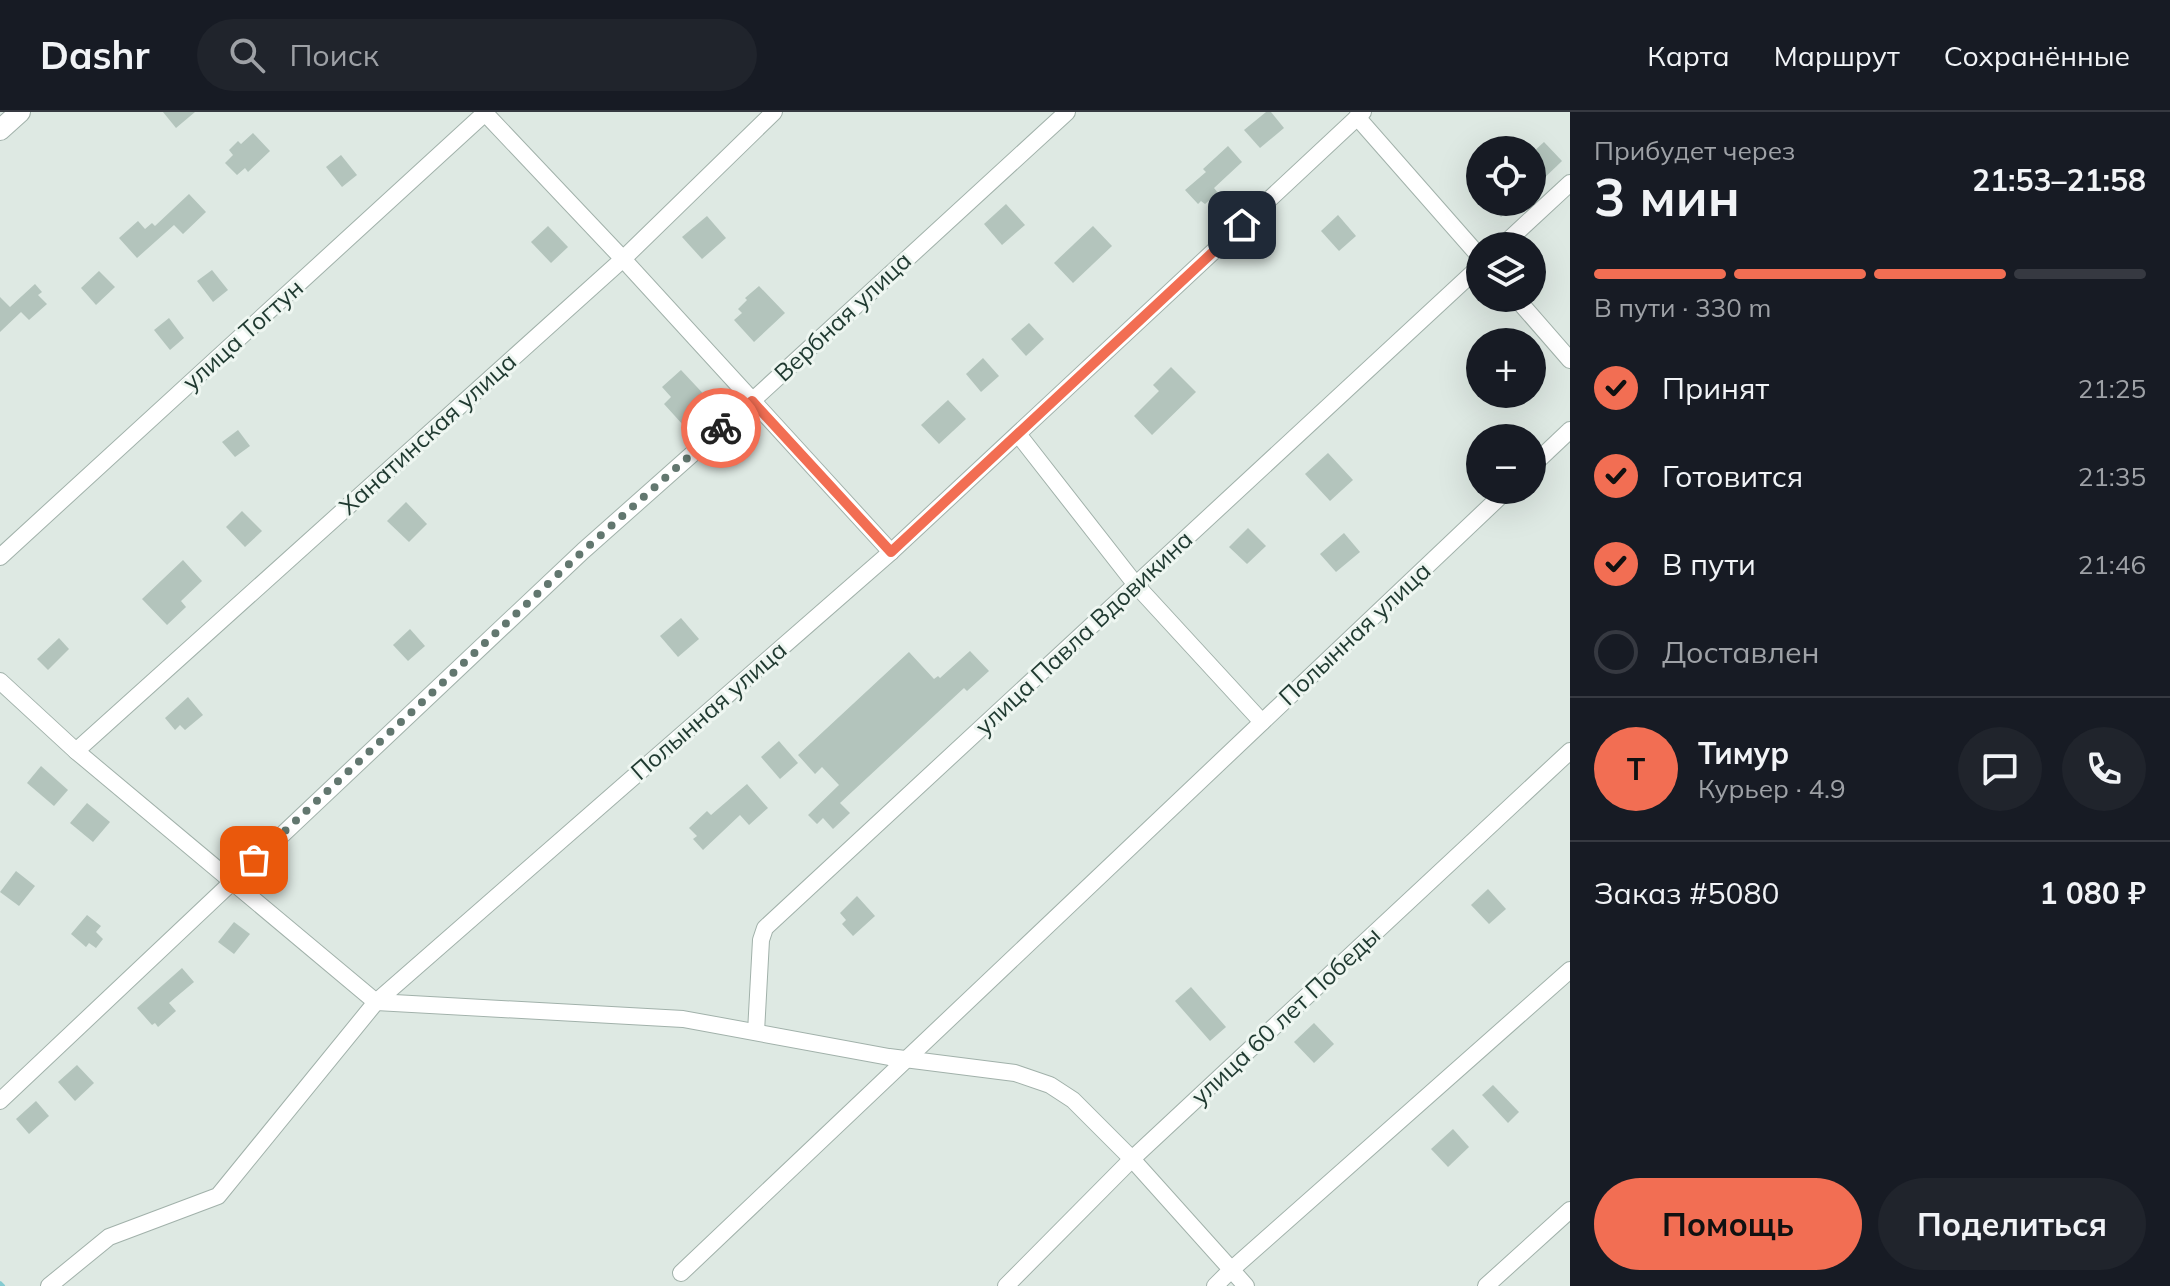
<!DOCTYPE html>
<html lang="ru">
<head>
<meta charset="utf-8">
<style>
	body { margin:0; font-family:Mulish,sans-serif; background:#20242c; color:#f1f3f6; height:100vh; display:flex; flex-direction:column; font-size:30px; white-space:nowrap }
	* { box-sizing:border-box; margin:0 }
	p { font-size:26px; color:#9ea1a6 }
	.icon { flex:none; width:44px; height:44px; fill:none; stroke:currentColor; stroke-width:2; stroke-linecap:round; stroke-linejoin:round }
	.map { position:relative; flex:1; overflow:hidden }
	.drawer { display:flex; flex-direction:column; background:#171b24; width:600px }
	.drawer>* { flex:none }
	.buttons { position:absolute; left:1466px; top:24px; display:grid; gap:16px }
	.buttons a { display:grid; place-items:center; width:80px; height:80px; border-radius:50%; background:#171b24; box-shadow:0 8px 32px #0002; font-size:40px }
	.pin { position:absolute; display:grid; place-items:center; width:68px; height:68px; color:#fff; margin:-34px; border-radius:16px; box-shadow:0 4px 12px #0006 }
	.courier { position:absolute; display:grid; place-items:center; width:80px; height:80px; margin:-40px; border:6px solid #f26e53; border-radius:50%; background:#fff; color:#222; box-shadow:0 2px 10px #0007 }
	.head em { font-style:normal; font-weight:700 }
	.head div { display:flex; flex-direction:column-reverse }
	.head { display:flex; align-items:center; justify-content:space-between; height:136px; padding:0 24px }
	h1 { font-size:52px; font-weight:700; line-height:60px }
	.bar { display:grid; grid-template-columns:repeat(4,1fr); gap:12px 8px; align-content:center; height:96px; padding:0 24px }
	.bar i { height:10px; border-radius:6px; background:#363941 }
	.bar .active { background:#f26e53 }
	.bar p { grid-column:span 4 }
	.line { display:flex; align-items:center; gap:20px; padding:0 24px; border-top:2px solid #363941 }
	.line div { flex:1 }
	.round { display:grid; place-items:center; flex:none; width:84px; height:84px; border-radius:42px; background:#20242c }
	ol { padding:0 24px; list-style:none }
	li { display:flex; align-items:center; gap:24px; height:88px }
	li p { margin-inline-start:auto }
	li .icon { padding:8px; border-radius:50%; background:#f26e53; color:#111; stroke-width:4 }
	li:last-child { color:#9ea1a6 }
	li i { width:44px; height:44px; border:4px solid #363941; border-radius:50% }
	.action { display:flex; gap:16px; margin-top:auto; padding:16px 24px }
	.action a { flex:1; height:92px; border-radius:48px; background:#f26e53; color:#111; font-size:32px; font-weight:700; line-height:92px; text-align:center }
	.action a+a { background:#20242c; color:#f1f3f6 }
	header { display:flex; align-items:center; gap:48px; box-sizing:border-box; height:112px; padding:0 40px; background:#171b24; border-bottom:2px solid #363941 }
	header strong { font-size:38px }
	nav { display:flex; gap:44px; margin-inline-start:auto; font-size:28px }
	.search { width:560px; height:72px; background:#20242c; display:flex; align-items:center; gap:20px; box-sizing:border-box; padding:0 28px; border-radius:44px; color:#9ea1a6; font-size:30px }
	main { display:flex; flex:1; min-height:0 }
	.map>svg:first-child { display:block }
	.lines { fill:none; stroke-linecap:round; stroke-linejoin:round }
	.stream { stroke:#84cad0; stroke-width:4 }
	.building { fill:#b3c4bc }
	.minor-casing { stroke:#a1b1aa; stroke-width:18 }
	.tertiary-casing { stroke:#a1b1aa; stroke-width:22 }
	.minor { stroke:#fff; stroke-width:16 }
	.tertiary { stroke:#fff; stroke-width:20 }
	.done { stroke:#62776f; stroke-width:8; stroke-dasharray:0 14.4 }
	.route { stroke:#f26e53; stroke-width:10 }
	.labels { text-anchor:middle; stroke-width:6; stroke-linejoin:round; paint-order:stroke }
	.street-label { font-size:24px; fill:#1f3930; stroke:#eef6f1 }
</style>
</head>
<body>
<header>
<strong>Dashr</strong>
<div class="search"><svg class="icon" aria-label="search" viewBox="0 0 24 24"><circle cx="10" cy="10" r="6"/><path d="M15 15l6 6"/></svg>Поиск</div>
<nav><a>Карта</a><a>Маршрут</a><a>Сохранённые</a></nav>
</header>
<main>
<div class="map">
<svg width="1570" height="1174" viewBox="0 0 1570 1174">
	<rect width="100%" height="100%" fill="#dee9e3"/>
	<g class="lines">
		<!-- stream -->
		<path class="stream" d="M0,1171L3,1174"/>
	</g>
	<!-- building -->
	<g class="building">
		<path d="M163,0H195L176,16Z"/>
		<path d="M1266,0H1271L1284,16L1260,36L1244,18Z"/>
		<path d="M253,21L270,39L248,60L245,56L237,63L225,51L233,43L229,38L238,29L241,32Z"/>
		<path d="M1544,30L1562,49L1538,72L1532,66V41Z"/>
		<path d="M1228,34L1242,50L1214,76L1218,81L1205,92L1201,89L1198,92L1185,78L1206,60L1203,57Z"/>
		<path d="M341,43L357,63L342,75L326,55Z"/>
		<path d="M189,82L206,100L183,122L174,113L137,146L119,126L138,109L145,117L152,111L155,114Z"/>
		<path d="M1487,90H1518L1501,105Z"/>
		<path d="M1006,92L1025,113L1002,133L984,112Z"/>
		<path d="M1338,103L1356,124L1339,139L1321,119Z"/>
		<path d="M707,104L726,126L702,147L682,125Z"/>
		<path d="M548,114L568,135L551,151L531,130Z"/>
		<path d="M1093,114L1112,134L1073,171L1054,151Z"/>
		<path d="M212,158L228,178L213,190L197,169Z"/>
		<path d="M99,159L115,175L96,193L81,176Z"/>
		<path d="M35,172L42,180L38,183L47,192L29,208L21,200L0,220V185L10,195Z"/>
		<path d="M759,174L785,201L754,230L734,208L742,201L738,197L747,188L745,186Z"/>
		<path d="M169,206L184,226L170,238L154,218Z"/>
		<path d="M1029,211L1044,227L1026,244L1011,227Z"/>
		<path d="M983,246L999,264L981,280L966,262Z"/>
		<path d="M1171,255L1196,280L1152,323L1134,304L1159,279L1153,273Z"/>
		<path d="M681,258L711,290L684,314L664,292L671,285L662,275Z"/>
		<path d="M948,288L966,307L939,332L921,313Z"/>
		<path d="M238,318L250,334L235,345L222,330Z"/>
		<path d="M1328,341L1353,368L1330,389L1305,362Z"/>
		<path d="M406,390L427,412L409,430L387,409Z"/>
		<path d="M242,399L262,419L245,435L226,415Z"/>
		<path d="M1248,416L1266,434L1247,452L1229,435Z"/>
		<path d="M1344,421L1360,440L1336,460L1320,442Z"/>
		<path d="M183,448L202,469L181,489L186,495L167,513L142,487Z"/>
		<path d="M681,506L699,527L678,545L660,524Z"/>
		<path d="M410,517L425,534L408,549L393,533Z"/>
		<path d="M59,526L69,537L48,558L37,547Z"/>
		<path d="M970,539L989,559L967,579L964,576L840,691L850,701L833,717L823,706L817,712L808,703L839,673L822,655L815,662L798,643L909,540L934,567L938,564L940,566Z"/>
		<path d="M188,585L203,603L185,618L180,613L175,618L165,606Z"/>
		<path d="M779,629L798,651L780,667L761,645Z"/>
		<path d="M41,654L68,678L54,694L27,671Z"/>
		<path d="M747,672L768,696L749,713L740,703L703,738L693,727L697,724L689,716L707,699L711,703Z"/>
		<path d="M87,691L110,710L93,730L70,711Z"/>
		<path d="M16,759L35,774L19,794L0,780Z"/>
		<path d="M1488,777L1506,797L1489,812L1471,793Z"/>
		<path d="M857,784L875,804L853,824L842,812L846,808L840,801Z"/>
		<path d="M87,803L101,814L96,820L103,827L96,836L89,831L86,835L71,822Z"/>
		<path d="M234,810L250,822L234,842L218,830Z"/>
		<path d="M182,856L194,870L169,891L176,899L158,915L155,911L152,913L137,896Z"/>
		<path d="M1191,875L1226,915L1210,929L1175,889Z"/>
		<path d="M1314,911L1334,932L1314,951L1294,930Z"/>
		<path d="M77,953L94,971L75,989L58,970Z"/>
		<path d="M1493,973L1519,1000L1508,1011L1482,983Z"/>
		<path d="M36,989L49,1004L29,1022L16,1007Z"/>
		<path d="M1453,1017L1469,1035L1448,1055L1431,1037Z"/>
	</g>
	<g class="lines">
		<defs>
			<g id="minor">
				<path d="M484,0L623,147L891,440"/>
				<path d="M1357,5L1480,145"/>
				<path d="M1502,134L1570,71"/>
				<path d="M1516,186L1570,248"/>
				<path d="M1018,322L1136,473L1262,610"/>
				<path d="M1532,354L1570,318"/>
				<path d="M0,445L486,0"/>
				<path d="M0,569L76,639L376,890L683,907L889,945L1015,961L1050,973L1073,988L1132,1047L1246,1174"/>
				<path d="M76,639L623,147L774,0"/>
				<path d="M756,920L761,828L765,816L1480,154"/>
				<path d="M0,989L583,439L752,289L1067,0"/>
				<path d="M681,1161L1507,378"/>
				<path d="M49,1174L109,1125L218,1084L376,890L891,440L1363,0"/>
				<path d="M1006,1174L1132,1047L1570,639"/>
				<path d="M1215,1174L1231,1158L1570,858"/>
				<path d="M1486,1174L1570,1098"/>
			</g>
			<path id="tertiary" d="M0,18L20,0"/>
		</defs>
		<!-- minor casing -->
		<use href="#minor" class="minor-casing"/>
		<!-- tertiary casing -->
		<use href="#tertiary" class="tertiary-casing"/>
		<!-- minor -->
		<use href="#minor" class="minor"/>
		<!-- tertiary -->
		<use href="#tertiary" class="tertiary"/>
	</g>
	<g class="lines">
		<!-- done -->
		<path class="done" d="M254,748L583,439L721,316"/>
		<!-- route -->
		<path class="route" d="M721,316L752,289L891,440L1242,113"/>
	</g>
	<g class="labels">
		<!-- street labels -->
		<g class="street-label">
			<text transform="translate(843 205) rotate(-43)" y="8">Вербная улица</text>
			<text transform="translate(243 223) rotate(-42)" y="8">улица Тогтун</text>
			<text transform="translate(428 322) rotate(-42)" y="8">Ханатинская улица</text>
			<text transform="translate(1084 521) rotate(-43)" y="8">улица Павла Вдовикина</text>
			<text transform="translate(1355 522) rotate(-43)" y="8">Полынная улица</text>
			<text transform="translate(709 599) rotate(-41)" y="8">Полынная улица</text>
			<text transform="translate(1286 904) rotate(-43)" y="8">улица 60 лет Победы</text>
		</g>
	</g>
</svg>
<div class="buttons">
<a><svg class="icon" aria-label="locate" viewBox="0 0 24 24"><circle cx="12" cy="12" r="6"/><path d="M12 2v4M12 18v4M2 12h4M18 12h4"/></svg></a>
<a><svg class="icon" aria-label="layers" viewBox="0 0 24 24"><path d="M12 4l9 5-9 5-9-5zM3 14l9 5 9-5"/></svg></a>
<a>+</a>
<a>−</a>
</div>
<div class="pin" style="left:254px;top:748px;background:#ea580c"><svg class="icon" aria-label="bag" viewBox="0 0 24 24"><path d="M5 8h14l-1 12H6zM9 8a3 3 0 0 1 6 0"/></svg></div>
<div class="pin" style="left:1242px;top:113px;background:#1f2937"><svg class="icon" aria-label="home" viewBox="0 0 24 24"><path d="M3 11l9-7 9 7M6 9v11h12V9"/></svg></div>
<div class="courier" style="left:721px;top:316px"><svg class="icon" aria-label="bike" viewBox="0 0 24 24"><circle cx="6" cy="16" r="4"/><circle cx="18" cy="16" r="4"/><path d="M6 16l4-8h5l3 8M10 8l3 8H6M13 5h3"/></svg></div>
</div>
<section class="drawer">
<div class="head"><div><h1>3 мин</h1><p>Прибудет через</p></div><em>21:53–21:58</em></div>
<div class="bar"><i class="active"></i><i class="active"></i><i class="active"></i><i></i><p>В пути · 330 m</p></div>
<ol>
<li><svg class="icon" aria-label="check" viewBox="0 0 24 24"><path d="M5 12l5 5 9-10"/></svg>Принят<p>21:25</p></li>
<li><svg class="icon" aria-label="check" viewBox="0 0 24 24"><path d="M5 12l5 5 9-10"/></svg>Готовится<p>21:35</p></li>
<li><svg class="icon" aria-label="check" viewBox="0 0 24 24"><path d="M5 12l5 5 9-10"/></svg>В пути<p>21:46</p></li>
<li><i></i>Доставлен</li>
</ol>
<div class="line" style="height:144px"><b class="round" style="background:#f26e53;color:#111">Т</b><div><b>Тимур</b><p>Курьер · 4.9</p></div><a class="round"><svg class="icon" aria-label="chat" viewBox="0 0 24 24"><path d="M4 5h16v11H9l-5 4z"/></svg></a><a class="round"><svg class="icon" aria-label="phone" viewBox="0 0 24 24"><path d="M5 4h4l2 5-3 2q2 4 5 5l2-3 5 2v4C11 20 4 13 5 4z"/></svg></a></div>
<div class="line" style="height:104px"><div>Заказ #5080</div><b>1 080 ₽</b></div>
<div class="action"><a>Помощь</a><a>Поделиться</a></div>
</section>
</main>
</body>
</html>
